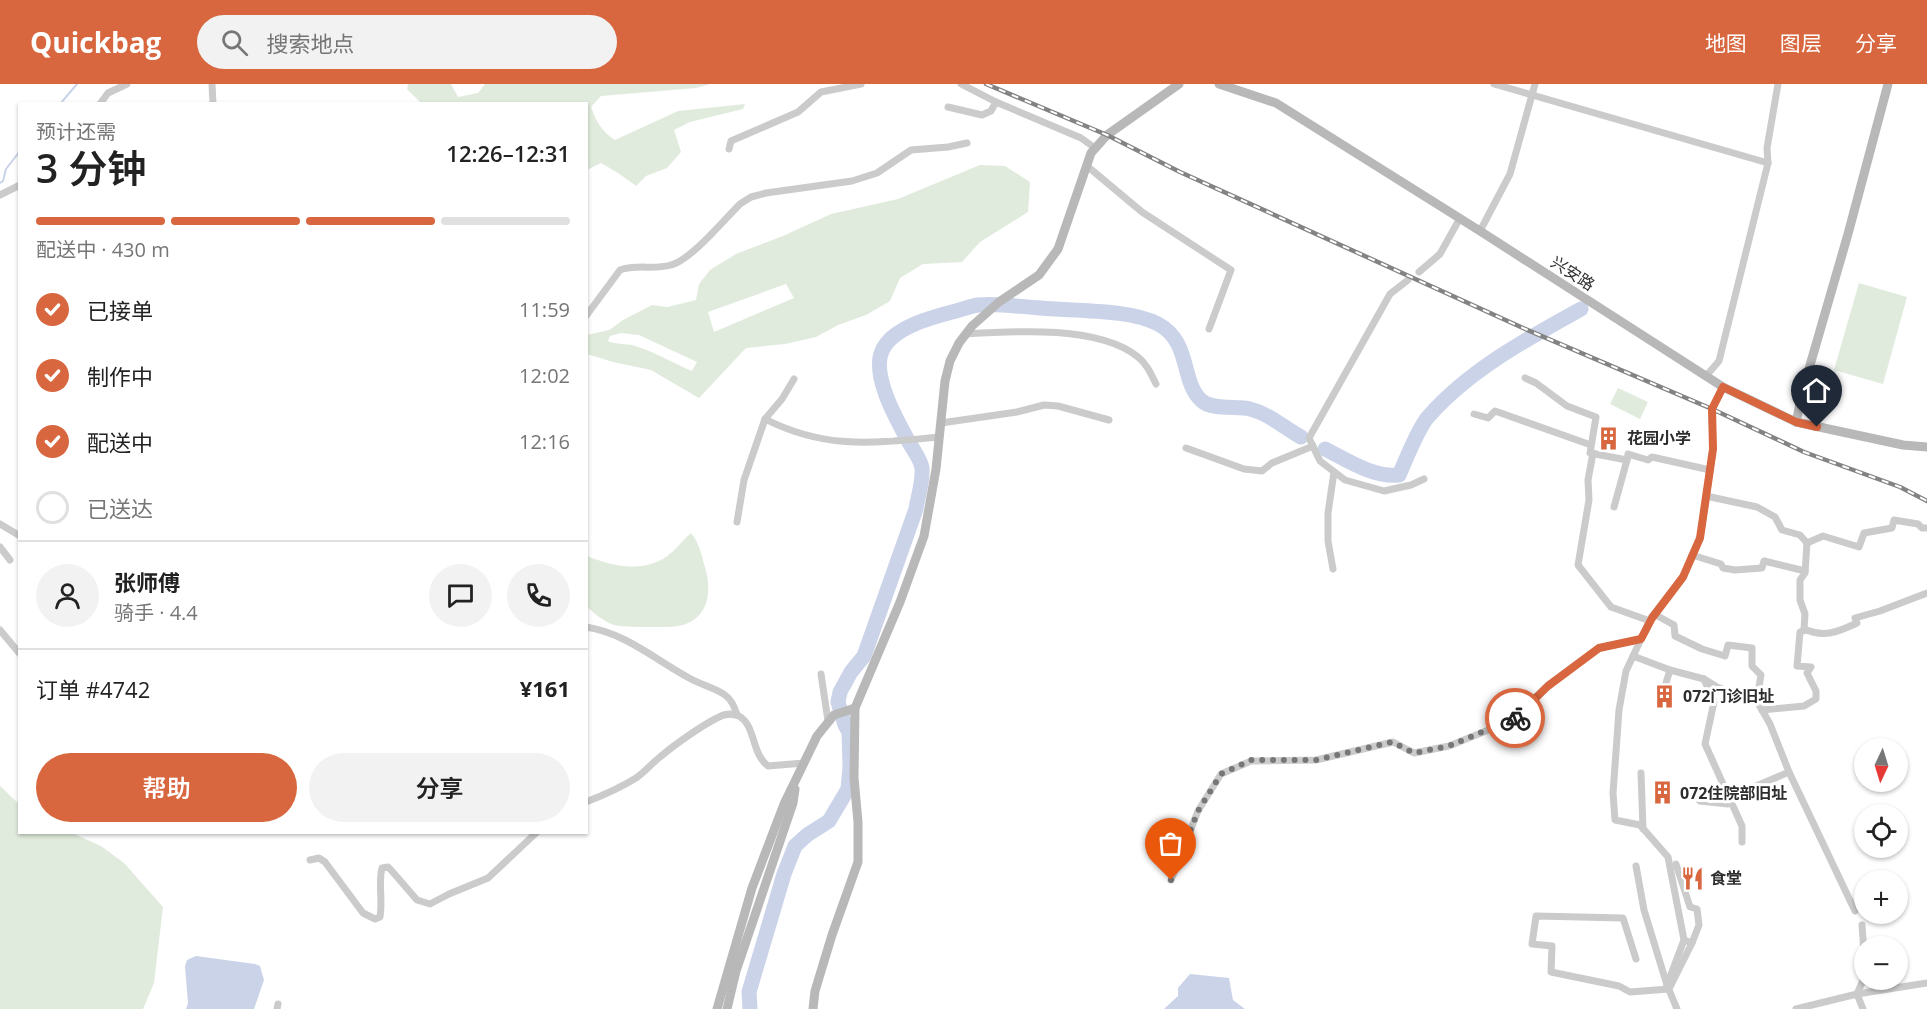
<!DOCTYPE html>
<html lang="zh">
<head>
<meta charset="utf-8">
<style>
	body { margin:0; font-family:"Open Sans","Noto Sans SC",sans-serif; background:#f2f2f2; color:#222; height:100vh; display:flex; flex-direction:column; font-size:22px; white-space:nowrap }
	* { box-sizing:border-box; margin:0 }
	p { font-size:20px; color:#767676 }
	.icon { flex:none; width:33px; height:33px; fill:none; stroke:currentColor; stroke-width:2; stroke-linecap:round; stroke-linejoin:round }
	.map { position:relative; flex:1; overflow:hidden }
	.sheet { position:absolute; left:18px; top:18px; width:570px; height:732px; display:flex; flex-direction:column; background:#fff; border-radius:0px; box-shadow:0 2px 4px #0004 }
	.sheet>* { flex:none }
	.needle { width:39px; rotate:184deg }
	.fabs { position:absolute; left:1854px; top:654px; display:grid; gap:12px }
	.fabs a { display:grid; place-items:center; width:54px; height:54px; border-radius:50%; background:#fff; box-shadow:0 2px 4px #0004; font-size:30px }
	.pin { position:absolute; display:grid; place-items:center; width:51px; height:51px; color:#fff; margin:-62px -26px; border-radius:50% 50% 50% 0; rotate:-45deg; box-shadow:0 0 6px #0007 }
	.pin .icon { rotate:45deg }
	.courier { position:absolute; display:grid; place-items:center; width:60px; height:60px; margin:-30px; border:4px solid #d8663e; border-radius:50%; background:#fff; color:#222; box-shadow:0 2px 8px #0007 }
	.headline em { font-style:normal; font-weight:600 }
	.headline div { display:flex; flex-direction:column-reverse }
	.headline { display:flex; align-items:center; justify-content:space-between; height:102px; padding:0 18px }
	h1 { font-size:39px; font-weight:600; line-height:45px }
	.bar { display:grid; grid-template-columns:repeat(4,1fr); gap:9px 6px; align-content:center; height:72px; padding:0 18px }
	.bar i { height:8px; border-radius:4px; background:#e0e0e0 }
	.bar .current { background:#d8663e }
	.bar p { grid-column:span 4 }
	.line { display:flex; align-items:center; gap:15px; padding:0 18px; border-top:2px solid #e0e0e0 }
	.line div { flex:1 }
	.round { display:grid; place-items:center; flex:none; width:63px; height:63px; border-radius:32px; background:#f2f2f2 }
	ol { padding:0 18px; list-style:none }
	li { display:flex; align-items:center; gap:18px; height:66px }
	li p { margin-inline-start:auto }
	li .icon { padding:6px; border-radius:50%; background:#d8663e; color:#fff; stroke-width:4 }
	li:last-child { color:#767676 }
	li i { width:33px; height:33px; border:3px solid #e0e0e0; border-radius:50% }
	.action { display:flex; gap:12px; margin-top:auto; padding:12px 18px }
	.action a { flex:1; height:69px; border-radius:36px; background:#d8663e; color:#fff; font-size:24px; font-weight:600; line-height:69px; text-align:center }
	.action a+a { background:#f2f2f2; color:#222 }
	header { display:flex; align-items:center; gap:36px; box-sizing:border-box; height:84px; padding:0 30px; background:#d8663e; color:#fff }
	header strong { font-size:28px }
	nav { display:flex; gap:33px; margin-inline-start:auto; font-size:21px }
	.search { width:420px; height:54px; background:#f2f2f2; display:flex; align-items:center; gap:15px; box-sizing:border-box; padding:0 21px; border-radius:33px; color:#767676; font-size:22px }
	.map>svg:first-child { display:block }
	.green { fill:#e0ebdd; fill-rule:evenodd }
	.water { fill:#cbd3e9 }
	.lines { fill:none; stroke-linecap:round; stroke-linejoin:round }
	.stream { stroke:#cbd3e9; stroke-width:2 }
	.river { stroke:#cbd3e9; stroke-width:15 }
	.street { stroke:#cbcbcb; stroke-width:7 }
	.secondary { stroke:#b8b8b8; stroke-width:9 }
	.rail-casing { stroke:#838383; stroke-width:4.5 }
	.rail { stroke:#fff; stroke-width:2; stroke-dasharray:7; stroke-linecap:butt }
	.done { stroke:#777; stroke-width:6; stroke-dasharray:0 10.8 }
	.route { stroke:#d8663e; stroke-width:8 }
	.labels { text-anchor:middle; stroke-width:6; stroke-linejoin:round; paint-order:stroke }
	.street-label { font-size:16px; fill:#2e2e2e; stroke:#fff }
	.poi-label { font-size:16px; font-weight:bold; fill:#2e2e2e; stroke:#fff; text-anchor:start }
</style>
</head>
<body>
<header>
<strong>Quickbag</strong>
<div class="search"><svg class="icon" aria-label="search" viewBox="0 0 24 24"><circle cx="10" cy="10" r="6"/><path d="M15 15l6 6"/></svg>搜索地点</div>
<nav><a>地图</a><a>图层</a><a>分享</a></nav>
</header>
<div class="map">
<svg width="1927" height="925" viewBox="0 0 1927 925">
	<rect width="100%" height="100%" fill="#fff"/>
	<!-- green -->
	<g class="green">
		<path d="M408,0H451L458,13L478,9L485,0H710L696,4L601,12L591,23C596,37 602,48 615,56L678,27L745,20L743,25L690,38L674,46L681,68L667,84L646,92L636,102L618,89L601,79L587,86L586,20L421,19L407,5Z"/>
		<path d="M980,81L1005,82L1030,98L1028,128L980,158L962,178L923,180L900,194L890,217L866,231L838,241L816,253L785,260L746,264L699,314L651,286L613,278L587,270V251L609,246L623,236L652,221L667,223L696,216L699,200L710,186L736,170L783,152L831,130L898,115ZM786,200L794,214L714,248L708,228ZM621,249L639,251L697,278L692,287C673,279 655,268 635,262C626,259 617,261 608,257L610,252Z"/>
		<path d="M1859,199L1907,213L1883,300L1834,286Z"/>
		<path d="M1618,304L1648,318L1640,335L1610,320Z"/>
		<path d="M691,449C700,460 702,473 706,487C711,506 709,530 688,539C677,544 663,543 651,543C639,543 625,543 614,541C604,538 594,529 587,523V472C614,483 647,490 671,469C678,463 684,455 691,449Z"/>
		<path d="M0,702L19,720L20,748L72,749L101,762L124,779L163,823L154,899L143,925H0Z"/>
	</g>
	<!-- water -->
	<g class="water">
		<path d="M196,872L255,880L260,882L264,896L254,925H186L188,919L185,882L187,876Z"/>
		<path d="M1190,890L1229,894L1233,916L1245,925H1164L1178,912V904Z"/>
	</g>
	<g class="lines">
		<!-- stream -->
		<g class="stream">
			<path d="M60,20L77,0"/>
			<path d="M0,99L3,97L6,85L20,67"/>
		</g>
		<!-- river -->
		<g class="river">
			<path d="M1325,365C1347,376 1374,394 1399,391C1406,376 1418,344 1428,333C1469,286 1527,255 1581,225"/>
			<path d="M750,925L749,908L784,790L795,762L807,751L829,737L848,705L850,683L849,648L845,641L838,618L840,608L851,588L864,572L916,425C918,412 923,398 922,384C921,376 914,367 910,360C898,338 871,292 882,267C892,243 933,233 956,227C963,225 971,222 978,221C998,219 1021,223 1041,224C1073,227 1130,225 1158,240C1192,258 1180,298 1202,317C1212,326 1237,322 1250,325C1270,330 1284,344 1301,353"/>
		</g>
		<!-- street -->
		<g class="street">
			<path d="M212,0L213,20"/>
			<path d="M961,0L996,18L1081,54L1095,64"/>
			<path d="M1494,0L1768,79L1719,277L1706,292"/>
			<path d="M100,20L108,9L127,0"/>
			<path d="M948,23L982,31L991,27L996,18"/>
			<path d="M729,65L731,57L798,28L821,8L861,0"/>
			<path d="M1768,79L1767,64L1778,0"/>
			<path d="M1087,82L1142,128L1231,186L1209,245"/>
			<path d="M0,111L20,101"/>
			<path d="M1480,147L1510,90L1535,0"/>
			<path d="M1419,188L1440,170L1460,134"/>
			<path d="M1408,196L1390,210L1309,354L1320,377L1345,396L1384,407L1411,401L1424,395"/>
			<path d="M586,232L620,186C636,180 654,186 671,181C691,176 724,136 740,120L751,113L766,109L852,97L877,89L911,66L948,63L967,59"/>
			<path d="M965,250C1013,247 1099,241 1138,273C1147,280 1151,290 1156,300"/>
			<path d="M1525,294L1536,299L1567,322L1596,333L1590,369L1627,376L1628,370L1648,376L1652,373L1710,386"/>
			<path d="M1474,330L1488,334L1495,327L1591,361"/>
			<path d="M765,335C826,366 874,359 939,353"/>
			<path d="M941,339L1017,328L1044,321L1058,322L1109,336"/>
			<path d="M1186,364L1244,385L1262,387L1272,379L1313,362"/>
			<path d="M1593,369L1588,396L1589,416L1578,481L1611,523L1650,537"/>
			<path d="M1706,412L1757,423L1775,433L1782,446L1800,451L1807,459L1805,489L1800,496V516L1805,530L1804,545C1824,554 1838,548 1857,539L1855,534L1880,527L1927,509"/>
			<path d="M1614,423L1627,376"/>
			<path d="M737,438L744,396L765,335L782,315L794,295"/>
			<path d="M0,440L20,452"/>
			<path d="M1807,459L1823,452L1859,463L1864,449L1892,444L1894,436L1918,440L1922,444H1927"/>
			<path d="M0,463L10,476"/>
			<path d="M1692,471L1721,480L1723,484L1735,486L1762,484L1764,477L1805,487"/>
			<path d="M1333,485L1328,457V429L1334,388"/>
			<path d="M1654,530L1674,541L1675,552L1702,565L1725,572L1728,561L1752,564V582L1761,591L1758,608L1754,612"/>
			<path d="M586,543C626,549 657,577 691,595C702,601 715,604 725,611C732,616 735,624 737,631"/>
			<path d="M0,546L20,570"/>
			<path d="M1633,572L1670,586L1704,595L1717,603L1734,610L1754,612L1770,640L1789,688L1733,712L1730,714L1728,720L1700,717"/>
			<path d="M821,590L828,637"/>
			<path d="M1704,595L1714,618L1705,660L1742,742V758"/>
			<path d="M1665,602L1670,586"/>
			<path d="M1762,626L1804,622L1816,615V607L1807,589L1811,583L1797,582L1800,548L1806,546"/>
			<path d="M1789,688L1855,827"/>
			<path d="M1641,689L1643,745"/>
			<path d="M586,718C604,711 620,704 636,694C645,688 652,679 660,673C674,661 701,642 717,634C724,630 732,629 739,632C756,642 751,669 768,682L804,679"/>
			<path d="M310,776L319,774L325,778L363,829L375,835L380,833C383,816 378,800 382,784L388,783L391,786L417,816L430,820L449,810L488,794L537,748"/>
			<path d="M1676,780L1690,823L1697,825L1699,841L1692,859"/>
			<path d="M1636,782L1644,826L1667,901"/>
			<path d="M1171,796L1198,727L1221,690L1251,677L1316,676L1393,658L1414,669L1449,662L1513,636L1548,601L1599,564L1641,555"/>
			<path d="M1862,841L1864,869"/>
			<path d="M1636,875L1623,834L1536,832L1532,860L1552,862L1551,888L1619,902L1630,908L1669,905L1692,859L1684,856"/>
			<path d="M277,925L278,920"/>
			<path d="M1677,925L1667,901L1684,856L1668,773L1640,741L1615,736L1613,709L1619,626L1626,587L1651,534L1683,493L1700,455L1713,365L1712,325L1723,303"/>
			<path d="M1796,925L1857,910L1927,899"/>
			<path d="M1863,925L1857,910L1864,894"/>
		</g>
		<!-- secondary -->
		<g class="secondary">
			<path d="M1219,0L1276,19L1480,147L1723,303L1796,338L1903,361L1927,363"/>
			<path d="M1796,338L1804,302L1848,150L1888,0"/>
			<path d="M717,925L752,804L784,720L817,652L834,631L855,624"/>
			<path d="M727,925L736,887L793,719L795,705"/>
			<path d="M813,925L815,907L832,851L858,778V738L854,694L855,624L900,518L924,452L936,385L945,297L950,277L959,259L972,242L999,218L1039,191L1058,165L1091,69L1107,51L1179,0"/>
		</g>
		<defs>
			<path id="rail" d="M986,0L1107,51L1180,88L1523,244L1712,325L1804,368L1900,403L1927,417"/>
		</defs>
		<!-- rail casing -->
		<use href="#rail" class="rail-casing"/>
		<!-- rail -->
		<use href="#rail" class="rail"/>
	</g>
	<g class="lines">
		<!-- done -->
		<path class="done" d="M1171,796L1198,727L1221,690L1251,676H1316L1392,658L1414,669L1449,662L1515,634"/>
		<!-- route -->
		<path class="route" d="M1515,634L1548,602L1599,564L1641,555L1652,534L1683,493L1700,454L1713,365L1712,325L1723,303L1796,338L1817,343"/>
	</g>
	<!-- icons -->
	<defs>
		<symbol id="building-bare" viewBox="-9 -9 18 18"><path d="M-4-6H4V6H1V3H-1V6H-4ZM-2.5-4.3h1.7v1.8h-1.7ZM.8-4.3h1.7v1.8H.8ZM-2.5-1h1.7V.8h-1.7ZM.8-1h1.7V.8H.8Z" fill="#d8663e" stroke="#fff" stroke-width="2.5" paint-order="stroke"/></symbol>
		<symbol id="restaurant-bare" viewBox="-9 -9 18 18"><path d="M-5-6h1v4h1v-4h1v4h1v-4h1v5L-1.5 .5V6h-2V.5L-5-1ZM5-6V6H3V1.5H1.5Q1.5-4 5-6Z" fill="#d8663e" stroke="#fff" stroke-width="2.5" paint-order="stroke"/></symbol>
	</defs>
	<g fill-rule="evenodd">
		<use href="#building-bare" x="1592" y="338" width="33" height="33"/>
		<use href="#building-bare" x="1648" y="596" width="33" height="33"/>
		<use href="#building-bare" x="1646" y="692" width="33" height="33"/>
		<use href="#restaurant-bare" x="1676" y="778" width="33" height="33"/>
	</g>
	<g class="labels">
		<!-- street labels -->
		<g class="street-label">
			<text transform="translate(1573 189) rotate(33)" y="6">兴安路</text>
		</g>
		<!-- poi labels -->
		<g class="poi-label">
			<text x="1627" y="360">花园小学</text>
			<text x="1683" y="618">072门诊旧址</text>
			<text x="1680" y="715">072住院部旧址</text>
			<text x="1710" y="800">食堂</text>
		</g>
	</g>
</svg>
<div class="fabs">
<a><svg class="needle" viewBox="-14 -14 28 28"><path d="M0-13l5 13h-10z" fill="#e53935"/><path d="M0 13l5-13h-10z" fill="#767676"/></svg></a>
<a><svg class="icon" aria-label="locate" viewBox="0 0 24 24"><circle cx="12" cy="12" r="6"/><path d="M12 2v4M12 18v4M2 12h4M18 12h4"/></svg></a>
<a>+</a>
<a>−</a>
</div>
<div class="pin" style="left:1171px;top:796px;background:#ea580c"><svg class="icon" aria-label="bag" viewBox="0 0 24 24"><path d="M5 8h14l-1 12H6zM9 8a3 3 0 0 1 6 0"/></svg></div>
<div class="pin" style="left:1817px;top:343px;background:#1f2937"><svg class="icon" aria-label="home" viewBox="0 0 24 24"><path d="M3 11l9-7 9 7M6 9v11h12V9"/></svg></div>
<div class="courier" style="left:1515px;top:634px"><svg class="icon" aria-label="bike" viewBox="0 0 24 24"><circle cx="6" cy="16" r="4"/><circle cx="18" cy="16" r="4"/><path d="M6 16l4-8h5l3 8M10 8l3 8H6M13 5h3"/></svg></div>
<section class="sheet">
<div class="headline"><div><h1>3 分钟</h1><p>预计还需</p></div><em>12:26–12:31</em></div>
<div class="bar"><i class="current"></i><i class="current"></i><i class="current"></i><i></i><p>配送中 · 430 m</p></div>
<ol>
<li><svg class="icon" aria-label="check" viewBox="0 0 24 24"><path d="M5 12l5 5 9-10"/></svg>已接单<p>11:59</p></li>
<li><svg class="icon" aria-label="check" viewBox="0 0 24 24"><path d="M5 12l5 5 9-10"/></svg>制作中<p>12:02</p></li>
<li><svg class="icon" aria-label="check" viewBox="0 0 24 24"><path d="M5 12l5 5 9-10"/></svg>配送中<p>12:16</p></li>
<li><i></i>已送达</li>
</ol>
<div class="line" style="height:108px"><a class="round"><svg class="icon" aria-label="person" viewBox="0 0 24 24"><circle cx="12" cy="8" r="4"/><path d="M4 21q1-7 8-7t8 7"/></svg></a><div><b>张师傅</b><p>骑手 · 4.4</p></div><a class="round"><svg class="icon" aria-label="chat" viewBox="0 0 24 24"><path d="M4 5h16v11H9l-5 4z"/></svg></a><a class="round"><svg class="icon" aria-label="phone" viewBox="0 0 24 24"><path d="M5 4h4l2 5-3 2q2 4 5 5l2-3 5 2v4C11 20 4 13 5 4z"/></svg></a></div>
<div class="line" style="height:78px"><div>订单 #4742</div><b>¥161</b></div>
<div class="action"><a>帮助</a><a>分享</a></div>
</section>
</div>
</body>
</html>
